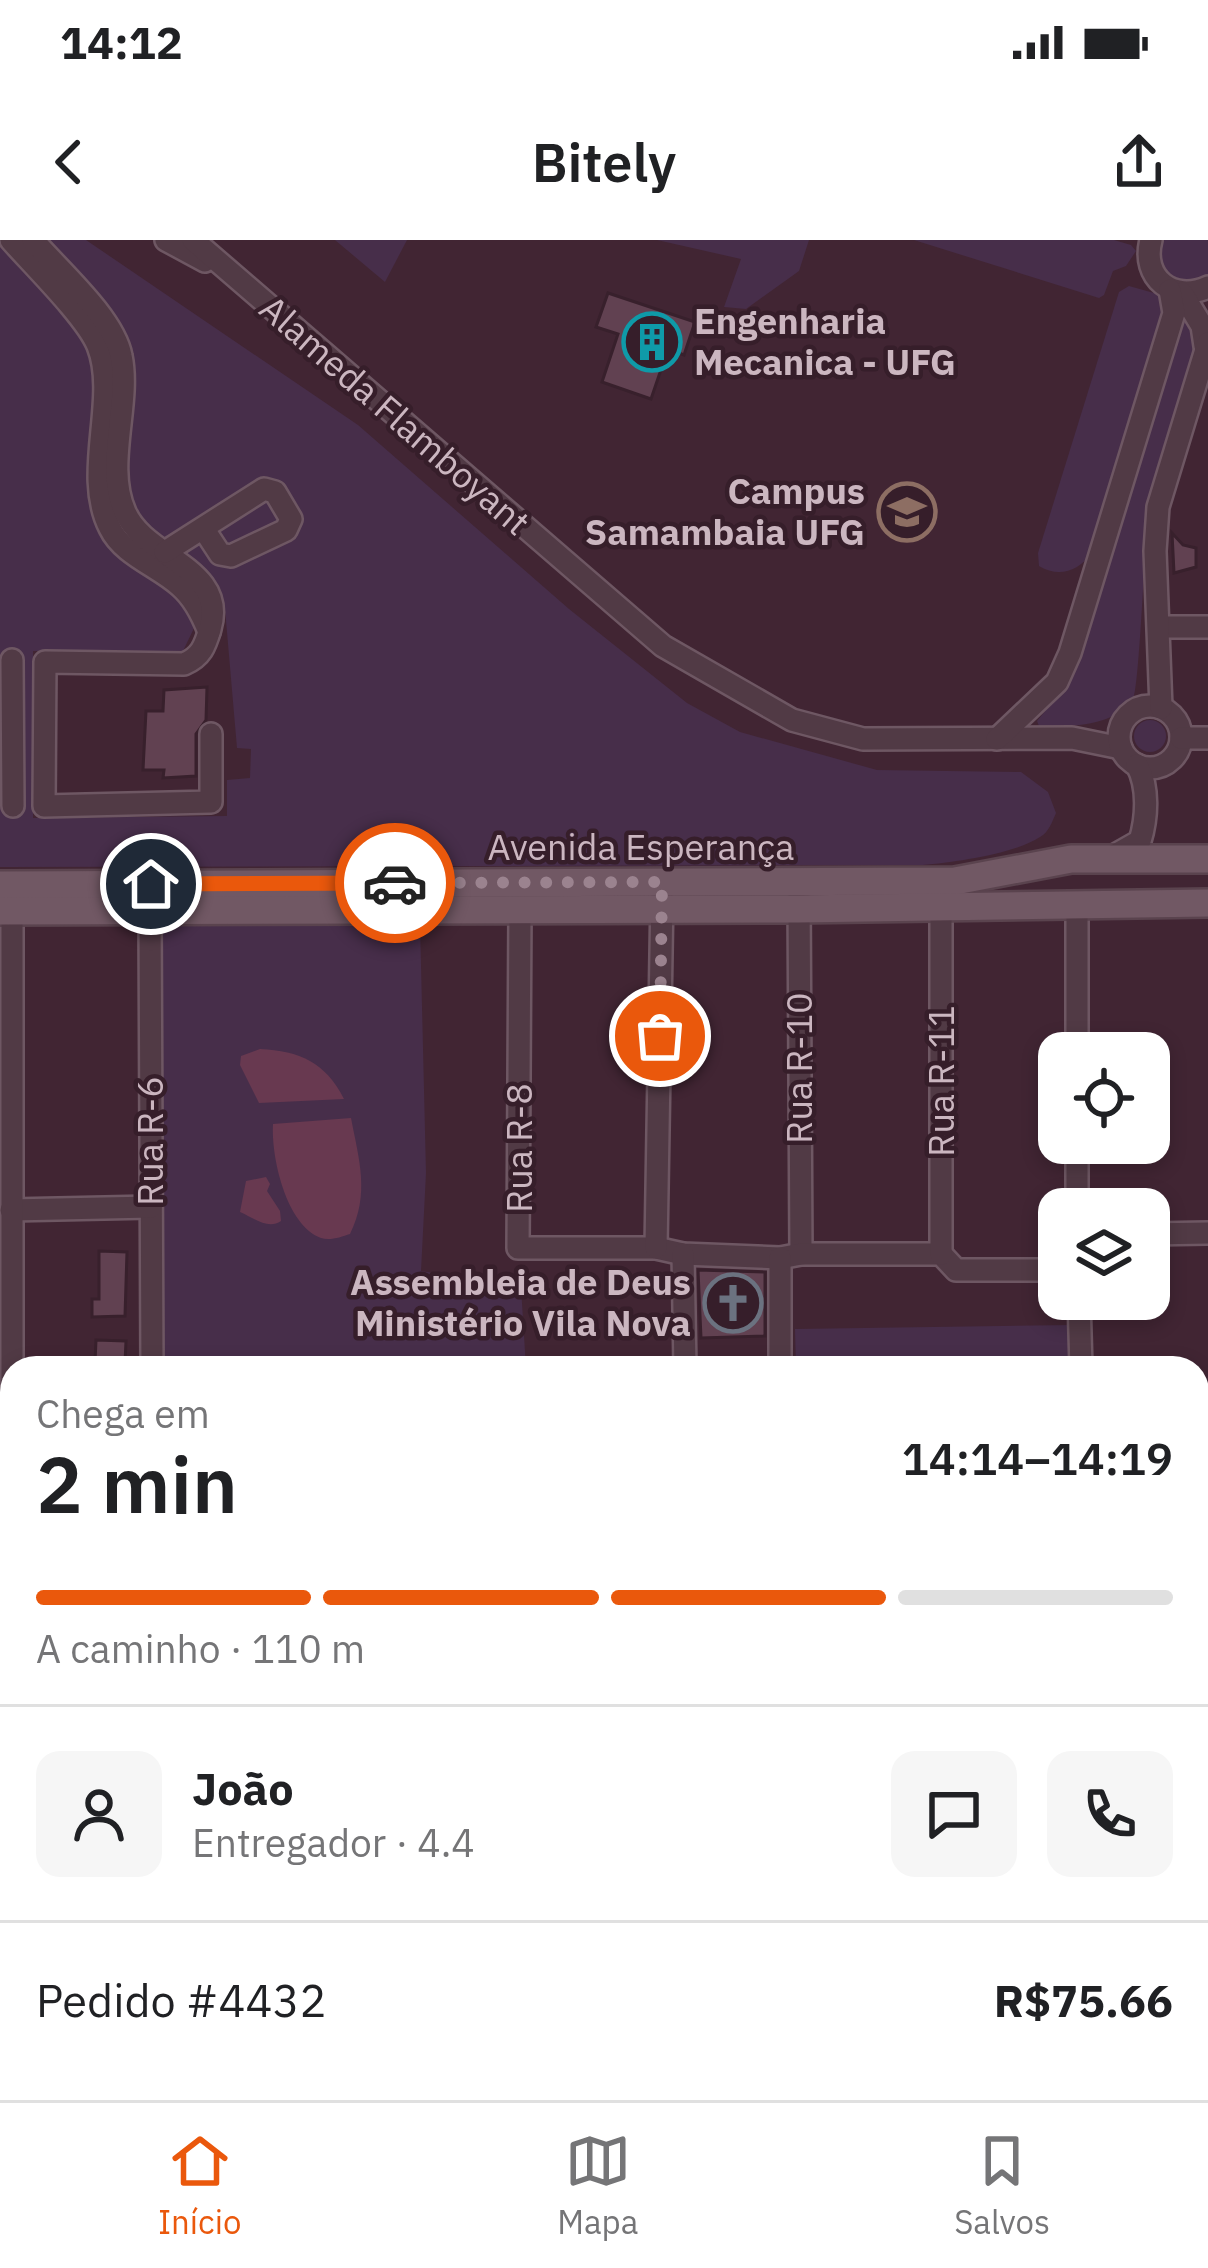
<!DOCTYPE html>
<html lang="pt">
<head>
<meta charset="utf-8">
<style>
	body { margin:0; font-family:"IBM Plex Sans",sans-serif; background:#f6f6f6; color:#202124; height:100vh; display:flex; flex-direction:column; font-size:45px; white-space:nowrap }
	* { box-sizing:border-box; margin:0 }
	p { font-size:39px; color:#757577 }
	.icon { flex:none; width:66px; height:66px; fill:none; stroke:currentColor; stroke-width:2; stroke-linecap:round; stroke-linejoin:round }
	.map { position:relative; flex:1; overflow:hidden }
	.details { position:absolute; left:0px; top:1116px; width:1209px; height:744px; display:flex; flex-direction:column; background:#fff; border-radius:36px 36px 0 0; box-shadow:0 6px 18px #0003 }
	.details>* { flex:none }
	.controls { position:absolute; left:1038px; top:792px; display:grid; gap:24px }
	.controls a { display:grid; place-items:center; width:132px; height:132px; border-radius:24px; background:#fff; box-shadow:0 6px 18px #0003; font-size:60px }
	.pin { position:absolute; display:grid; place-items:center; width:102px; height:102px; color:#fff; margin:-51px; border:6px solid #fff; border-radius:50%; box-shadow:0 3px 12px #0007 }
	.courier { position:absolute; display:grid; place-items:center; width:120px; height:120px; margin:-60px; border:9px solid #ea580c; border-radius:50%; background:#fff; color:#222; box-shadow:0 3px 15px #0007 }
	.headline em { font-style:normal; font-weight:600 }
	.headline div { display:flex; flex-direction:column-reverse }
	.headline { display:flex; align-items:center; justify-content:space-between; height:204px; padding:0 36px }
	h1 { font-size:78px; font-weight:600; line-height:90px }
	.bar { display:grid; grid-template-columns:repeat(4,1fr); gap:18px 12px; align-content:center; height:144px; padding:0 36px }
	.bar i { height:15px; border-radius:9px; background:#e0e0e0 }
	.bar .on { background:#ea580c }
	.bar p { grid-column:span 4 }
	.line { display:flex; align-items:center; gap:30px; padding:0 36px; border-top:3px solid #e0e0e0 }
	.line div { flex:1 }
	.round { display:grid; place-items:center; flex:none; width:126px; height:126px; border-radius:24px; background:#f6f6f6 }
	.status { display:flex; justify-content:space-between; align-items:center; height:84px; padding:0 60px; background:#fff; direction:ltr }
	.status svg { height:33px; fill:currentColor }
	header { display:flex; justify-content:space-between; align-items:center; height:156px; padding:0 36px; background:#fff; font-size:54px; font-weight:600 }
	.tab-bar { display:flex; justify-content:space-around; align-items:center; height:168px; border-top:3px solid #e0e0e0; background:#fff; font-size:33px; color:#757577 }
	.tab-bar a { display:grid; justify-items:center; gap:6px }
	.tab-bar .on { color:#ea580c }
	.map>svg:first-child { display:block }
	.green { fill:#472e4a }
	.water { fill:#683950 }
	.building { fill:#614151; stroke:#38202c; stroke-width:3 }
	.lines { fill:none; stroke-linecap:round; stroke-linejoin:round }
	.minor-casing { stroke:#6e5763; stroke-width:26 }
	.major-casing { stroke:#5a434e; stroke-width:32 }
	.minor { stroke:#513a45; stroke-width:21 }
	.major { stroke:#715864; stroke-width:27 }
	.done { stroke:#9b838f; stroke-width:12; stroke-dasharray:0 21.6 }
	.route { stroke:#ea580c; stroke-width:15 }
	.labels { text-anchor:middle; stroke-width:9; stroke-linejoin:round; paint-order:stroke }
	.poi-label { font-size:36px; font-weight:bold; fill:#cbb6c0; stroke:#361e2a; text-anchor:end }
	.street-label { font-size:36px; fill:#cbb6c0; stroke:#361e2a }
</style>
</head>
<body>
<div class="status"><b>14:12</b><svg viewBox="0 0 49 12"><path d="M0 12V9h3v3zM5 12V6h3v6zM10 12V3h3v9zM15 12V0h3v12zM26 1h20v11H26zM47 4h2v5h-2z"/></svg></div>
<header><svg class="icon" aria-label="back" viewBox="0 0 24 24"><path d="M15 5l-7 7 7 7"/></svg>Bitely<svg class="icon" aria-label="share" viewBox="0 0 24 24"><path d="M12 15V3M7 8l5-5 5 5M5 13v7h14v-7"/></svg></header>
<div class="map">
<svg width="1208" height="1860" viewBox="0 0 1208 1860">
	<rect width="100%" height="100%" fill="#412533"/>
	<!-- green -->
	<g class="green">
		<path d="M44,0H86L358,185L569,369L687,463L740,492L877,530L1021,532L1048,552L1056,573C1052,582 1049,592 1040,597C1014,614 955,622 923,625L0,627V1L88,103L94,117L95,270L178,354L196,384L183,411H33V578L227,576V540L250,538L251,509L237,508L225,369L218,354L144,289L125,250L130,161Z"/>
		<path d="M335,0H407L385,42Z"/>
		<path d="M657,0H809L799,31L746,69L724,67L741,19Z"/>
		<path d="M914,0H1114L1131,5L1136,11L1126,26L1113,31L1104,55L1099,58Z"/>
		<path d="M1157,0H1208V41L1199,46L1161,36Z"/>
		<path d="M1129,46L1161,55L1167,64L1091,314C1078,331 1059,338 1039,326L1038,313L1119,52Z"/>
		<path d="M1184,72L1200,98C1178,175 1149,252 1144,331C1143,349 1138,451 1133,459C1112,488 1071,486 1039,486L1037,481L1067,444Z"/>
		<circle cx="1150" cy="496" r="16"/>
		<path d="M420,683L426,933L421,1031L521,1047L526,1128H159V685Z"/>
		<path d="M1072,1085V1128H796L795,1089Z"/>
		<path d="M1208,1212V1315H1197V1213Z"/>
		<path d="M12,1213V1315H0V1214Z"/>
	</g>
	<!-- water -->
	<g class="water">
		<path d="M260,809C300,811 325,822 344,859L259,863L240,825L241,816Z"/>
		<path d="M351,878C359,920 370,954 350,994C341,997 330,1001 321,998C286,985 271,917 273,884Z"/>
		<path d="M266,937L270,944L267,951L280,971L281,981C268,990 254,978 240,972L246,941Z"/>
	</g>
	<!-- building -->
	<g class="building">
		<path d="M608,53L695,82L684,115L668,109L651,159L602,142L618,94L596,87Z"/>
		<path d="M1172,293L1183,305L1196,308V327L1174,333Z"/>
		<path d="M207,447L206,480L196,494V536L163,538L164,530H143L146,471H163L164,450Z"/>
		<path d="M99,1011L127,1012L125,1076L92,1077V1059H99Z"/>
		<path d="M698,1030L765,1032V1096L701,1098Z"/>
		<path d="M96,1100L126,1101L125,1123L95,1122Z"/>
	</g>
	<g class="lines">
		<defs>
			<g id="minor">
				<path d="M11,0C33,25 87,78 98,106C119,159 82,234 110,288C123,315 158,326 180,346C194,358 202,374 209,392"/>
				<path d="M33,0C59,30 114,78 121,116C131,164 104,225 125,272C145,319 228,327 210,389C205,406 201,417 184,424L45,422L44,566L211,562V494"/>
				<path d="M166,0L205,21"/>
				<path d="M193,0L663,406L792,480L863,499L1072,498L1121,508"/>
				<path d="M1151,0C1141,38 1173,63 1208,47"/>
				<path d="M1182,53L1202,86L1205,106"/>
				<path d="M165,312L264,249L275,252L291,279L286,290L231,316L220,314L203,288"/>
				<path d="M1159,387H1208"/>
				<path d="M12,420L13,566"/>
				<circle cx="1150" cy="497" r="31"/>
				<path d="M1161,468L1155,311L1158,267L1208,103"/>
				<path d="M1181,498H1208"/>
				<path d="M997,499L1057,442L1070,413L1174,73L1170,50"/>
				<path d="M1110,618L1140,601C1147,578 1149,547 1137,525"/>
				<path d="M799,654L801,1014"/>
				<path d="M1077,665V813"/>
				<path d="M520,670L518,1008H656L683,1014L780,1018L801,1014H941L956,1030H1059"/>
				<path d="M150,673L152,1128"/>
				<path d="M1077,903V969"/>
				<path d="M11,970L151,967"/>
				<path d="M1149,994L1208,993"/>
				<path d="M656,1008L662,655"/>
				<path d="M683,1014L685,1128"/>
				<path d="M941,1014V668"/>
				<path d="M780,1018V1128"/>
				<path d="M1079,1059L1081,1128"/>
				<path d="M1197,1202H1208"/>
				<path d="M0,1204H12V657"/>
				<path d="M0,1344H12"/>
				<path d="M0,1857L133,1860"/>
				<path d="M151,1860V1848"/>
				<path d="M202,1860L1208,1850"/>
			</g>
			<g id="major">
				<path d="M0,645L955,641L1071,619H1208"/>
				<path d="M0,671L798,669L1208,663"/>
			</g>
		</defs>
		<!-- minor casing -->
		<use href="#minor" class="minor-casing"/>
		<!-- major casing -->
		<use href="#major" class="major-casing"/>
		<!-- minor -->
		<use href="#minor" class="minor"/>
		<!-- major -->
		<use href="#major" class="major"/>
	</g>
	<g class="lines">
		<!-- done -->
		<path class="done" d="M395,643L662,642L660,796"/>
		<!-- route -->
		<path class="route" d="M151,644L395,643"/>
	</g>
	<!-- icons -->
	<defs>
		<symbol id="building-ring" viewBox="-11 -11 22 22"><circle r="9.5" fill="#361e2a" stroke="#0f9aa8" stroke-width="1.5"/><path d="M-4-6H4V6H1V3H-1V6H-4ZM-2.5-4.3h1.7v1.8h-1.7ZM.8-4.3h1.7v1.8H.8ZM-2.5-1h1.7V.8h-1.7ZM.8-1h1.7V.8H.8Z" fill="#0f9aa8"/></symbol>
		<symbol id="university-ring" viewBox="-11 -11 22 22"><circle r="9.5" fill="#361e2a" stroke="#8d6e63" stroke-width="1.5"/><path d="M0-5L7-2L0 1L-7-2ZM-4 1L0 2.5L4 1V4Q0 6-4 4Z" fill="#8d6e63"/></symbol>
		<symbol id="church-ring" viewBox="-11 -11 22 22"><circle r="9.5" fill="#361e2a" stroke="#6b7280" stroke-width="1.5"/><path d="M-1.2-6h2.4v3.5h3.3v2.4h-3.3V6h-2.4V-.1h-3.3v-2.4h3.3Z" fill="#6b7280"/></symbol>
	</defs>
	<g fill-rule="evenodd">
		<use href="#building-ring" x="619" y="69" width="66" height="66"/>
		<use href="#university-ring" x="874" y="239" width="66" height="66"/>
		<use href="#church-ring" x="700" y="1030" width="66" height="66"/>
	</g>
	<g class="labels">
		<!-- poi labels -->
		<g class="poi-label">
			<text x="694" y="94" text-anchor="start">Engenharia<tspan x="694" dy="41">Mecanica - UFG</tspan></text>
			<text x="865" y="264">Campus<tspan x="865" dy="41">Samambaia UFG</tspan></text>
			<text x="691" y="1055">Assembleia de Deus<tspan x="691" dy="41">Ministério Vila Nova</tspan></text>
		</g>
		<!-- street labels -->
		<g class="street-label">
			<text transform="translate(395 175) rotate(41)" y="13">Alameda Flamboyant</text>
			<text x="641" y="620">Avenida Esperança</text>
			<text transform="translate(799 828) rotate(-90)" y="13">Rua R-10</text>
			<text transform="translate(941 841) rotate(-90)" y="13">Rua R-11</text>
			<text transform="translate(150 901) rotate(-90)" y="13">Rua R-6</text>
			<text transform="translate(519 908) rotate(-90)" y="13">Rua R-8</text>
		</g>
	</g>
</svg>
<div class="controls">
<a><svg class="icon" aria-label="locate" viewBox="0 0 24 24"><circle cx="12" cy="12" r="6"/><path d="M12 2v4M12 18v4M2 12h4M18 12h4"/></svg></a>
<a><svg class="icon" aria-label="layers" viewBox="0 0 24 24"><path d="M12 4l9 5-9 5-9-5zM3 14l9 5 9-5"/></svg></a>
</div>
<div class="pin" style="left:660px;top:796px;background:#ea580c"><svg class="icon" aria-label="bag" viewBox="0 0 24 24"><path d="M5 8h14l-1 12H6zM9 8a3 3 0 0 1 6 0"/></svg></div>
<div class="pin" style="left:151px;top:644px;background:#1f2937"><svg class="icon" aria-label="home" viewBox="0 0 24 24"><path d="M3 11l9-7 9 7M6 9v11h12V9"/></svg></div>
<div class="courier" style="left:395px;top:643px"><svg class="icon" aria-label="car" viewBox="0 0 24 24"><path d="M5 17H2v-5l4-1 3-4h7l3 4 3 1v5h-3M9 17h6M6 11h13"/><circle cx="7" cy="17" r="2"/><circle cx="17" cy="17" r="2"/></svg></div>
<section class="details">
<div class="headline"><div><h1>2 min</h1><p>Chega em</p></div><em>14:14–14:19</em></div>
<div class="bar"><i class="on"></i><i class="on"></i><i class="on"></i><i></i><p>A caminho · 110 m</p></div>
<div class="line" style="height:216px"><a class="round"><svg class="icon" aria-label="person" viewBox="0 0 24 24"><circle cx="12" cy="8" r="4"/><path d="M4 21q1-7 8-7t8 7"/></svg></a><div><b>João</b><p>Entregador · 4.4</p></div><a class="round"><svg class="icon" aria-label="chat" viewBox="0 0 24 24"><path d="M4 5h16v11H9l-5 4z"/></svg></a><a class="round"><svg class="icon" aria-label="phone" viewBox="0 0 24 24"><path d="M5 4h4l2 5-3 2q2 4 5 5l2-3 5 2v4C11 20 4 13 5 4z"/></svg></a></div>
<div class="line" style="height:156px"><div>Pedido #4432</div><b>R$75.66</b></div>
</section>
</div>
<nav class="tab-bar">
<a class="on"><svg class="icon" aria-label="home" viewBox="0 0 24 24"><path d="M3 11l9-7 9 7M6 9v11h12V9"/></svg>Início</a>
<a><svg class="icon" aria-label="map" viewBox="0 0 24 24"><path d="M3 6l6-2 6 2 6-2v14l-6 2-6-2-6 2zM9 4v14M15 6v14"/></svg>Mapa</a>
<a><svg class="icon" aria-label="saved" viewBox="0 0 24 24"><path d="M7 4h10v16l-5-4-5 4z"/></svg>Salvos</a>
</nav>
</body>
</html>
